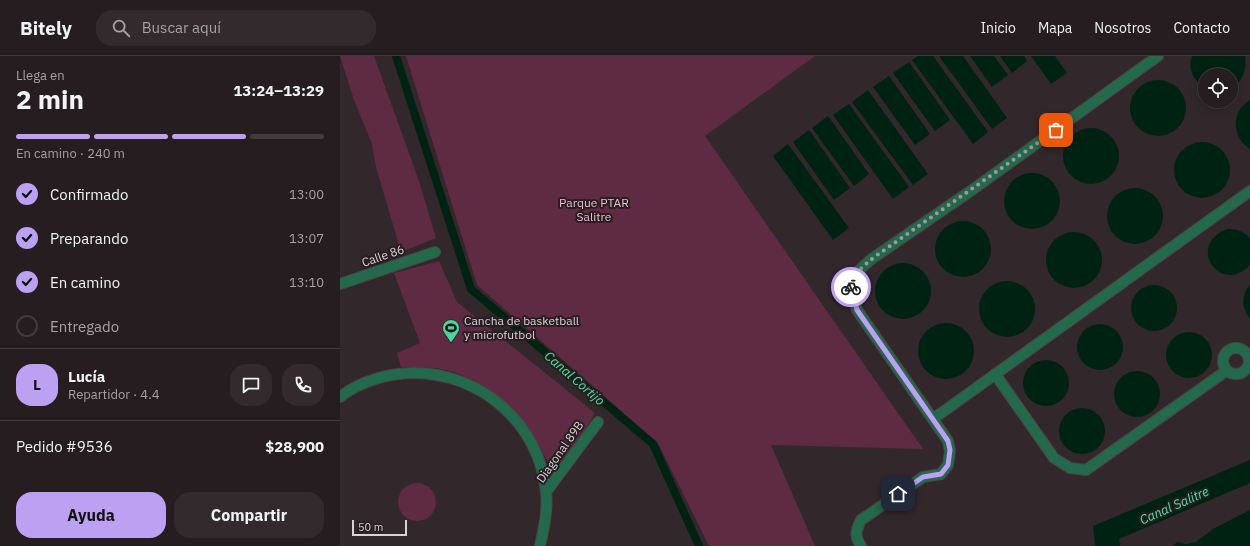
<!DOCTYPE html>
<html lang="es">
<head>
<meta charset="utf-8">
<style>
	body { margin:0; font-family:"IBM Plex Sans",sans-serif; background:#322a2d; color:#f1f3f6; height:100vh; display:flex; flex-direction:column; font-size:15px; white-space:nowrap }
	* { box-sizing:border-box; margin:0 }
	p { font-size:13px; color:#a4a2a5 }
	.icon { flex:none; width:22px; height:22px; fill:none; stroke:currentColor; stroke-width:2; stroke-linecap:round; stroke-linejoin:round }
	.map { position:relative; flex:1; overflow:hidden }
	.panel { display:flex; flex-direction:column; background:#261d20; width:340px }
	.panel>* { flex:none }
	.fabs { position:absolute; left:858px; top:12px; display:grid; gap:8px }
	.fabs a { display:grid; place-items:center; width:40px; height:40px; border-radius:50%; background:#261d20; box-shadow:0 2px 10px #0003,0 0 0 1px #423b3e; font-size:20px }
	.scale { position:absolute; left:12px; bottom:10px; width:55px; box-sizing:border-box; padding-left:4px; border:2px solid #dad3d5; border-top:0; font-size:11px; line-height:14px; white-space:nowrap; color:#dad3d5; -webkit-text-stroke:3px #281e21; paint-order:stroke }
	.pin { position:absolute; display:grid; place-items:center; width:34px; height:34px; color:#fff; margin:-17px; border-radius:8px; box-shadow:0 2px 6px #0006 }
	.courier { position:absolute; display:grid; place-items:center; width:40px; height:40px; margin:-20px; border:3px solid #bca0f2; border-radius:50%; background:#fff; color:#222; box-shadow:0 1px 5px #0007 }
	.head em { font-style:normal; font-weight:800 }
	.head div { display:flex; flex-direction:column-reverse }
	.head { display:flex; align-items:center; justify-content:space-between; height:68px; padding:0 16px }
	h1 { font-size:26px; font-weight:800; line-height:30px }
	.bar { display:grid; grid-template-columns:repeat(4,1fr); gap:6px 4px; align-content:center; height:48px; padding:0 16px }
	.bar i { height:5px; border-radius:3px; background:#423b3e }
	.bar .on { background:#bca0f2 }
	.bar p { grid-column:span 4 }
	.line { display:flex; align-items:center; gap:10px; padding:0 16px; border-top:1px solid #423b3e }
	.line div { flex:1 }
	.round { display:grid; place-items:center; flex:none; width:42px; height:42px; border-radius:16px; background:#322a2d }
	ol { padding:0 16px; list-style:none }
	li { display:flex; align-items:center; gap:12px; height:44px }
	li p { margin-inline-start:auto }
	li .icon { padding:4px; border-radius:50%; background:#bca0f2; color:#111; stroke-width:4 }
	li:last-child { color:#a4a2a5 }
	li i { width:22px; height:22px; border:2px solid #423b3e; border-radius:50% }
	.cta { display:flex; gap:8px; margin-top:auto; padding:8px 16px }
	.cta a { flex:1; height:46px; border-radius:16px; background:#bca0f2; color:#111; font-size:16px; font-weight:800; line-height:46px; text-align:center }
	.cta a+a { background:#322a2d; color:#f1f3f6 }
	header { display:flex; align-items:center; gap:24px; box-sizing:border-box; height:56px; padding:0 20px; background:#261d20; border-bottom:1px solid #423b3e }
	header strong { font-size:19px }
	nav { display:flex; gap:22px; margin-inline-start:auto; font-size:14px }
	.search { width:280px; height:36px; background:#322a2d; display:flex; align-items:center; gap:10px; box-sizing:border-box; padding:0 14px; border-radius:16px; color:#a4a2a5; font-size:15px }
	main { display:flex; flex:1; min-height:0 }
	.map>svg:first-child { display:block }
	.green { fill:#5f2b42 }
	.water { fill:#002213 }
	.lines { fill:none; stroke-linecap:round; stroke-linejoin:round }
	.canal { stroke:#002213; stroke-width:8 }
	.minor-casing { stroke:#4d4346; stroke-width:12 }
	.minor { stroke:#23694c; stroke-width:10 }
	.done { stroke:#9f979a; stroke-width:4; stroke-dasharray:0 7.2 }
	.route { stroke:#bca0f2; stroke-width:5 }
	.labels { text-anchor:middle; stroke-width:4; stroke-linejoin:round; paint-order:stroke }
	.park-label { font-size:12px; fill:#f0bdd1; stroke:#281e21 }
	.street-label { font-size:12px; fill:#dad3d5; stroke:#281e21 }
	.poi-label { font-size:12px; fill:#dad3d5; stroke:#281e21; text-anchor:start }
	.water-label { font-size:13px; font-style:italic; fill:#45e4a5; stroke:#281e21 }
</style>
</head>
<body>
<header>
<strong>Bitely</strong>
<div class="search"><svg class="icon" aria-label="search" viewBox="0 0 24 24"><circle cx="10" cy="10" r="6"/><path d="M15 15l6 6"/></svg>Buscar aquí</div>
<nav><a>Inicio</a><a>Mapa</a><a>Nosotros</a><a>Contacto</a></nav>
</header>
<main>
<section class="panel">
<div class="head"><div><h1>2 min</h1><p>Llega en</p></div><em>13:24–13:29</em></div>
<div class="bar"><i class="on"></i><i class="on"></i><i class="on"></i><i></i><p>En camino · 240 m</p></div>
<ol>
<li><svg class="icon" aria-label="check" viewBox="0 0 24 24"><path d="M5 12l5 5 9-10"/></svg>Confirmado<p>13:00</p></li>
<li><svg class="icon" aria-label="check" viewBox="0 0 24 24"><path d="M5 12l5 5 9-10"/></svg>Preparando<p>13:07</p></li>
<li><svg class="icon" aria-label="check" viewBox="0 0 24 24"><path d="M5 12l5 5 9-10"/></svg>En camino<p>13:10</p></li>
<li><i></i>Entregado</li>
</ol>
<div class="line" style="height:72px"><b class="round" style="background:#bca0f2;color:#111">L</b><div><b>Lucía</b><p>Repartidor · 4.4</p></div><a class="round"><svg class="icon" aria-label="chat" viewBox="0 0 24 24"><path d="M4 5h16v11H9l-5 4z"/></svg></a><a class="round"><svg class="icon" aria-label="phone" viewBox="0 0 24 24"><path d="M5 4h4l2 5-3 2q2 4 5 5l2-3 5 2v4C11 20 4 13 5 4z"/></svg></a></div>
<div class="line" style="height:52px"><div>Pedido #9536</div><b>$28,900</b></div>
<div class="cta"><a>Ayuda</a><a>Compartir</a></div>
</section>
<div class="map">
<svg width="910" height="490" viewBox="0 0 910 490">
	<rect width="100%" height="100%" fill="#32272b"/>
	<!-- green -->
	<g class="green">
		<path d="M0,0H34L79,125L96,182L61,196L36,111L32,88L14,44Z"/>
		<path d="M66,0H475L365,80L583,393L431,389L475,490H369L318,387L137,229Z"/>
		<path d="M99,205L117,246L255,357L234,392L219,410H213L208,406C201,393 195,380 186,369C165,341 130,316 94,312C84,311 72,311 61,311L57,297L80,287L54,217Z"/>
		<circle cx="77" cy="446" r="19"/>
	</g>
	<!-- water -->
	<g class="water">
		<path d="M578,0H593L648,76L633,88L572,4Z"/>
		<path d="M599,0H623L667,62L652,73Z"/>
		<path d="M630,0H654L668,19L652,31Z"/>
		<path d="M660,0H684L687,5L672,17Z"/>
		<path d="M691,0H715L727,17L711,28Z"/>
		<path d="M852,0H905C907,13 903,26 891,32V19H865V32C854,25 847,13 852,0Z"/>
		<path d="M569,6L610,64L595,75L553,17Z"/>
		<path d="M549,20L590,78L575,89L533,31Z"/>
		<circle cx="818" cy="52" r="28"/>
		<path d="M528,34L588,118L573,129L512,46Z"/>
		<path d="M910,44V93C891,81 891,55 910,44Z"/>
		<path d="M509,48L569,131L553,143L493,59Z"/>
		<path d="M488,60L529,118L514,130L472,72Z"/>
		<circle cx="751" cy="100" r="28"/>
		<path d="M469,74L510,132L494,144L453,86Z"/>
		<circle cx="862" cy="114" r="28"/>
		<path d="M448,88L509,172L493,184L433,100Z"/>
		<circle cx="692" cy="145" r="28"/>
		<circle cx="795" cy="160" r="28"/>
		<circle cx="623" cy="193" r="28"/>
		<path d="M887,173C897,173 903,175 910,182V209C881,240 845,190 887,173Z"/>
		<circle cx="734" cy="204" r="28"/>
		<circle cx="563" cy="235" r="28"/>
		<circle cx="667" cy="253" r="28"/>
		<circle cx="814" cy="252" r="23"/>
		<path d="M910,229V262C901,253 901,238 910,229Z"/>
		<circle cx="606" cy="295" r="28"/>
		<circle cx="760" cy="291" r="23"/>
		<circle cx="849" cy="299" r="23"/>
		<circle cx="706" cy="327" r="23"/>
		<circle cx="797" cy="338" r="23"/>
		<circle cx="742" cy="375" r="23"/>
		<path d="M910,404V427L779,483L780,490H755L753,470Z"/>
		<path d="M910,454V490H833L837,486L846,488L856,486L873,473Z"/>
	</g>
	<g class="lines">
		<!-- canal -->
		<path class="canal" d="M56,0L131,233L313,388L359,490"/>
		<defs>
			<g id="minor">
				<path d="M0,228L95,196"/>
				<circle cx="896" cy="305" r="13"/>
				<path d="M655,318L714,402L730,412L746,414L886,315"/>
				<path d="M0,341C20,325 49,317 74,317C141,317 200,368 206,436C208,454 204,472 200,490"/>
				<path d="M593,363L910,135"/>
				<path d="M206,436L258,366"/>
				<path d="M521,490C514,481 516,474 521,464L583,421L601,418L608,409L610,395L608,385L517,254C508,224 509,222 533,202L632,134L818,0"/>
			</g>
		</defs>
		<!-- minor casing -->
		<use href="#minor" class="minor-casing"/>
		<!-- minor -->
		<use href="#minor" class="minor"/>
	</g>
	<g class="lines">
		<!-- done -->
		<path class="done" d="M511,231C513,217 523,211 533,202L716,74"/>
		<!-- route -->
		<path class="route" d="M511,231L517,254L608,385L610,394L608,409L601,418L583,421L558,438"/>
	</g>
	<!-- icons -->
	<defs>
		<symbol id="stadium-pin" viewBox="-11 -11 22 30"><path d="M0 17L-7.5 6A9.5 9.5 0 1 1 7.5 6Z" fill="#4bd49b" stroke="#281e21"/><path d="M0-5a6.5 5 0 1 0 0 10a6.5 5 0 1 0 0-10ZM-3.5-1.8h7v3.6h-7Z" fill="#111"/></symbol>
	</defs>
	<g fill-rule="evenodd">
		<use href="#stadium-pin" x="101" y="262" width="20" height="27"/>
	</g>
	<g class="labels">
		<!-- park labels -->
		<g class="park-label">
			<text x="254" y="151">Parque PTAR<tspan x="254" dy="14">Salitre</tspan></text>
		</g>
		<!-- street labels -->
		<g class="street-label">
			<text transform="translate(43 200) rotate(-19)" y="4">Calle 86</text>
			<text transform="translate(220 396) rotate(-55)" y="4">Diagonal 89B</text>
		</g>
		<!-- poi labels -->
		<g class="poi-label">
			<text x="124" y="269">Cancha de basketball<tspan x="124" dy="14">y microfutbol</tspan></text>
		</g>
		<!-- water labels -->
		<g class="water-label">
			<text transform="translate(235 322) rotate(41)" y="5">Canal Cortijo</text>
			<text transform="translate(834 449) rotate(-24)" y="5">Canal Salitre</text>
		</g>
	</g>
</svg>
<div class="fabs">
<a><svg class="icon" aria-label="locate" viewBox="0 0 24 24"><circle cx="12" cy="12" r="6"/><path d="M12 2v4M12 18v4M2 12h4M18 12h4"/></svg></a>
</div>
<div class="scale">50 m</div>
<div class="pin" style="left:716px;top:74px;background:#ea580c"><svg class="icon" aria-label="bag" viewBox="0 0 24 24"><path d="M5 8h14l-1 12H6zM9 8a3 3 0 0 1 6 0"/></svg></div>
<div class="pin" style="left:558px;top:438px;background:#1f2937"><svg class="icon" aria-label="home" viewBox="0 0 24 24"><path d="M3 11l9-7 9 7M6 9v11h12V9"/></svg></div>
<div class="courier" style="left:511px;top:231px"><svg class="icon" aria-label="bike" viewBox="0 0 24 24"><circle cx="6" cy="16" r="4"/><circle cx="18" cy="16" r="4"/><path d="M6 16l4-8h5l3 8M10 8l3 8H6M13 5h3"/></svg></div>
</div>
</main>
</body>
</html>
